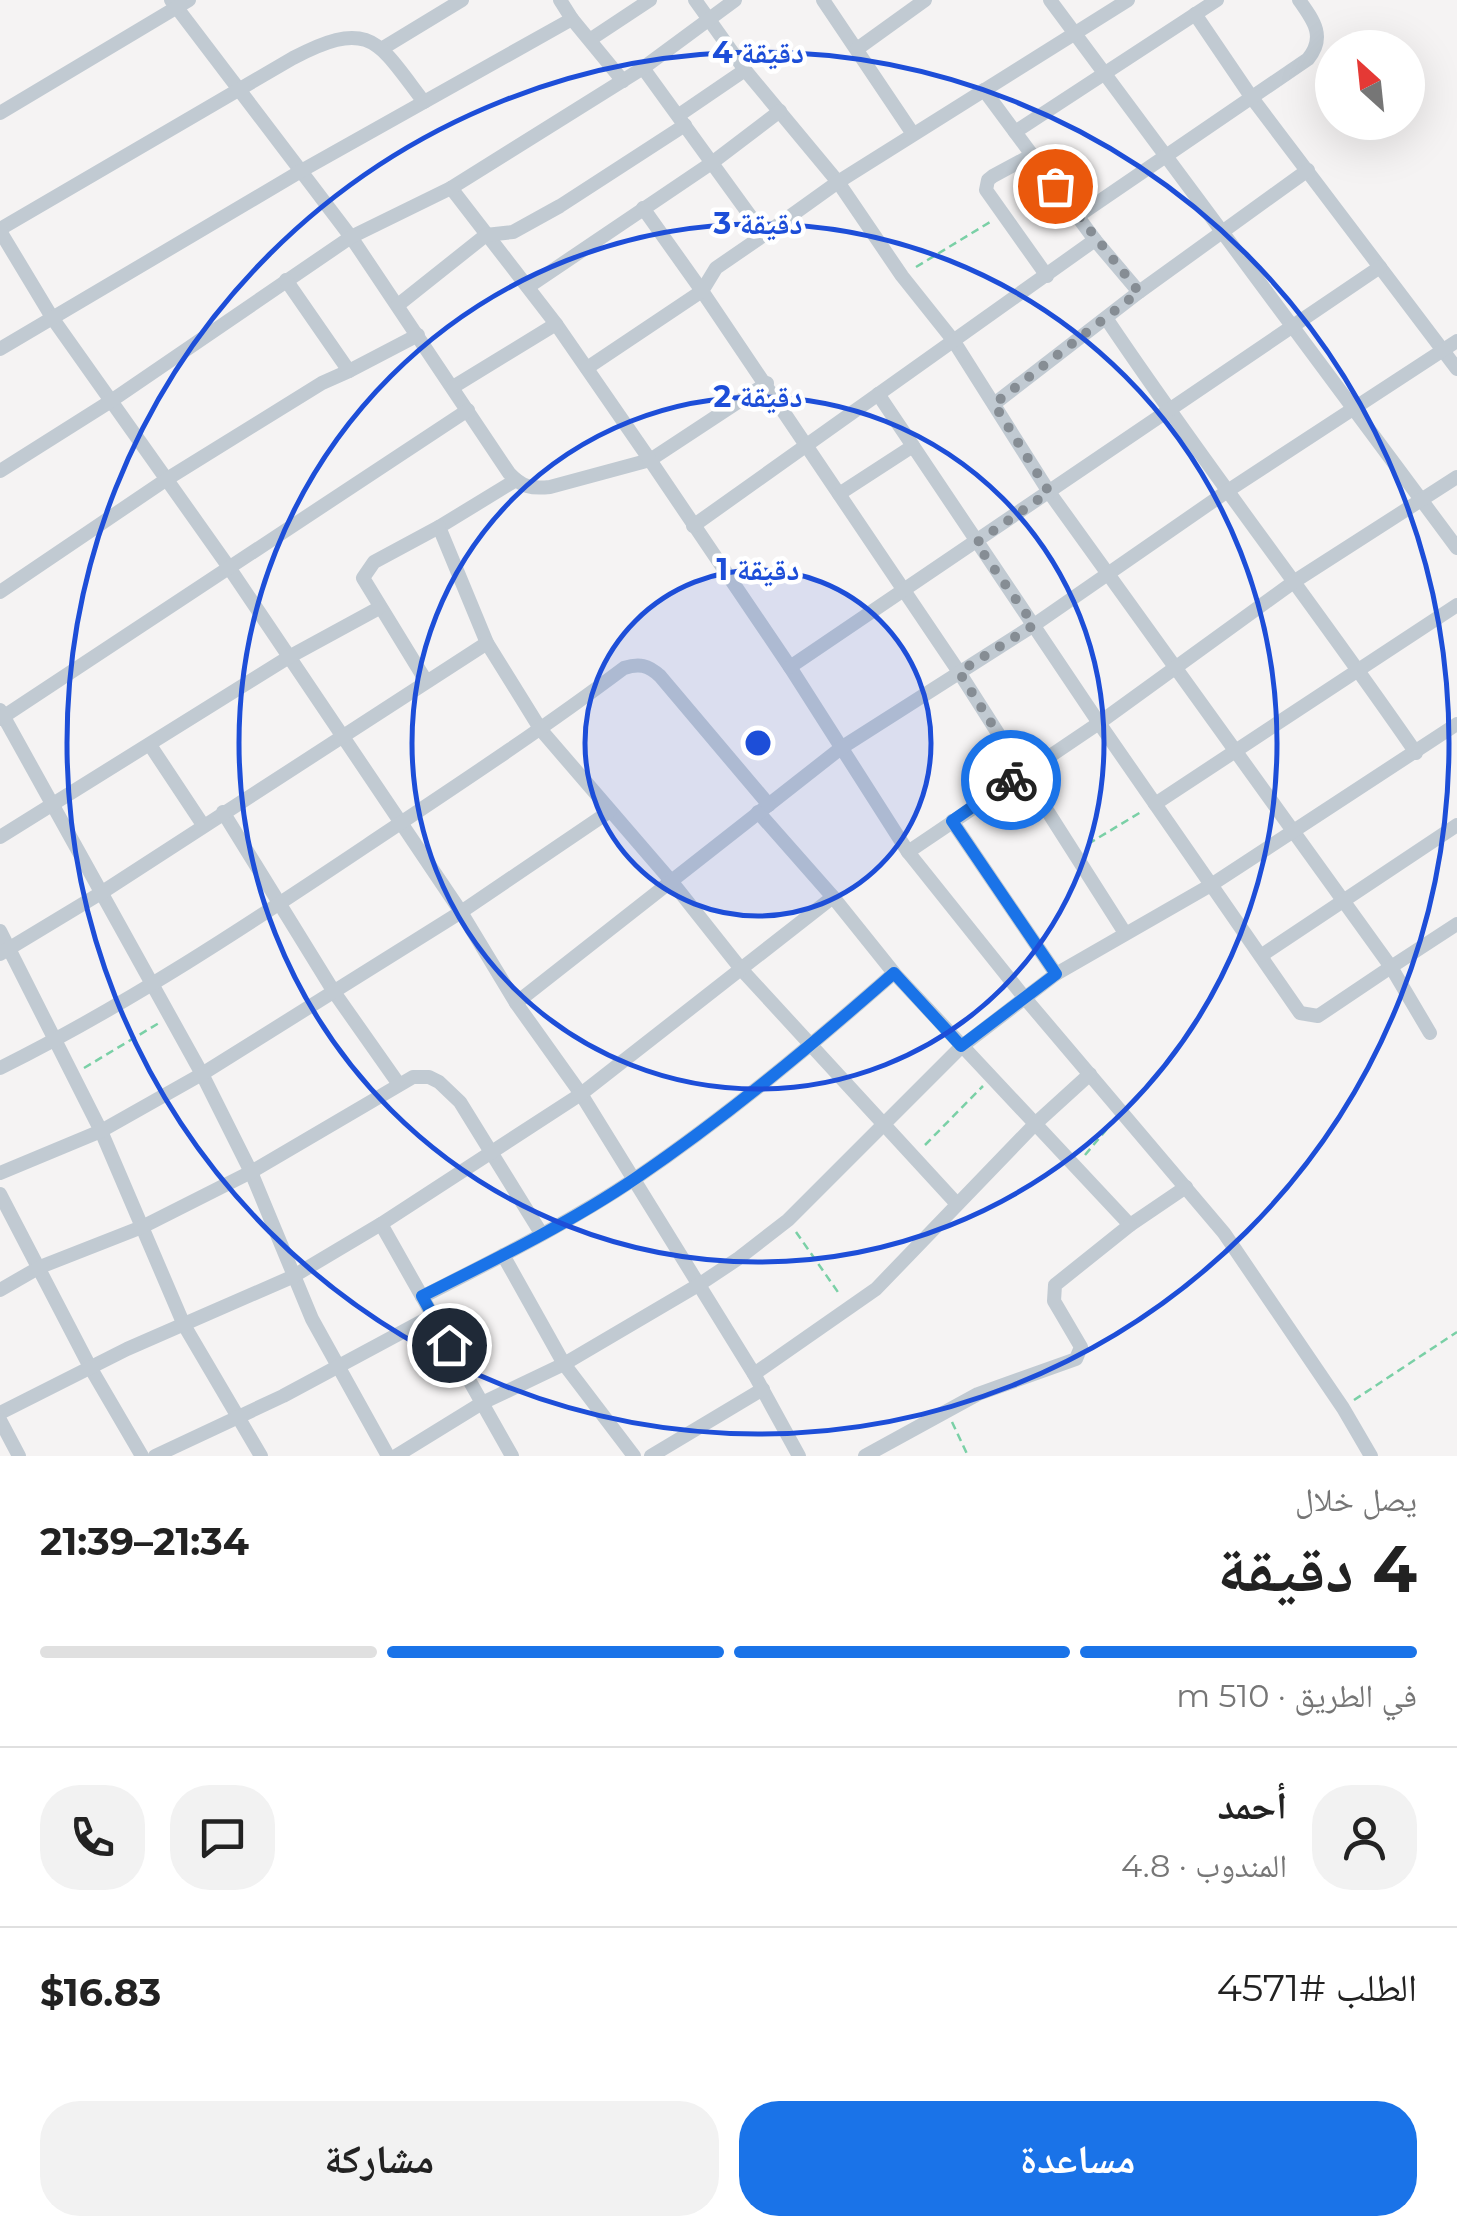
<!DOCTYPE html>
<html lang="ar">
<head>
<meta charset="utf-8">
<style>
	body { margin:0; font-family:Montserrat,"Noto Naskh Arabic",sans-serif; background:#f2f2f2; color:#222; direction:rtl; height:100vh; display:flex; flex-direction:column; font-size:38px; white-space:nowrap }
	* { box-sizing:border-box; margin:0 }
	p { font-size:32px; color:#767676 }
	.icon { flex:none; width:55px; height:55px; fill:none; stroke:currentColor; stroke-width:2; stroke-linecap:round; stroke-linejoin:round }
	.map { position:relative; height:1456px; overflow:hidden; direction:ltr }
	.details { display:flex; flex-direction:column; background:#fff; flex:1 }
	.details>* { flex:none }
	.needle { width:65px; rotate:333deg }
	.fabs { position:absolute; left:1315px; top:30px; display:grid; gap:20px }
	.fabs a { display:grid; place-items:center; width:110px; height:110px; border-radius:50%; background:#fff; box-shadow:0 10px 40px #0002; font-size:50px }
	.pin { position:absolute; display:grid; place-items:center; width:85px; height:85px; color:#fff; margin:-42px; border:5px solid #fff; border-radius:50%; box-shadow:0 2px 10px #0007 }
	.courier { position:absolute; display:grid; place-items:center; width:100px; height:100px; margin:-50px; border:8px solid #1a73e8; border-radius:50%; background:#fff; color:#222; box-shadow:0 2px 12px #0007 }
	.head em { font-style:normal; font-weight:700 }
	.head div { display:flex; flex-direction:column-reverse }
	.head { display:flex; align-items:center; justify-content:space-between; height:170px; padding:0 40px }
	h1 { font-size:65px; font-weight:700; line-height:75px }
	.bar { display:grid; grid-template-columns:repeat(4,1fr); gap:15px 10px; align-content:center; height:120px; padding:0 40px }
	.bar i { height:12px; border-radius:8px; background:#e0e0e0 }
	.bar .current { background:#1a73e8 }
	.bar p { grid-column:span 4 }
	.line { display:flex; align-items:center; gap:25px; padding:0 40px; border-top:2px solid #e0e0e0 }
	.line div { flex:1 }
	.round { display:grid; place-items:center; flex:none; width:105px; height:105px; border-radius:40px; background:#f2f2f2 }
	.primary-button { display:flex; gap:20px; margin-top:auto; padding:20px 40px }
	.primary-button a { flex:1; height:115px; border-radius:40px; background:#1a73e8; color:#fff; font-size:40px; font-weight:700; line-height:115px; text-align:center }
	.primary-button a+a { background:#f2f2f2; color:#222 }
	.map>svg:first-child { display:block }
	.lines { fill:none; stroke-linecap:round; stroke-linejoin:round }
	.path { stroke:#7ad0a6; stroke-width:2.5; stroke-dasharray:8 5; stroke-linecap:butt }
	.minor { stroke:#c1cad2; stroke-width:14 }
	.done { stroke:#868d94; stroke-width:10; stroke-dasharray:0 18 }
	.route { stroke:#1a73e8; stroke-width:12 }
	.ring { fill:none; stroke:#1d4ed8; stroke-width:5 }
	.centre { fill:#1d4ed8; stroke:#fff; stroke-width:5 }
	.ring-label { font-size:30px; text-anchor:middle; font-weight:bold; fill:#1d4ed8; stroke:#fff; stroke-width:9; stroke-linejoin:round; paint-order:stroke }
</style>
</head>
<body>
<div class="map">
<svg width="1457" height="1456" viewBox="0 0 1457 1456">
	<rect width="100%" height="100%" fill="#f5f3f3"/>
	<g class="lines">
		<!-- path -->
		<g class="path">
			<path d="M916,267L990,222"/>
			<path d="M1088,844L1141,812"/>
			<path d="M84,1068L159,1023"/>
			<path d="M925,1145L983,1086"/>
			<path d="M1085,1155L1112,1123"/>
			<path d="M796,1232L840,1295"/>
			<path d="M1354,1400L1457,1332"/>
			<path d="M952,1422L968,1456"/>
		</g>
		<!-- minor -->
		<g class="minor">
			<path d="M171,0L351,237L509,473C522,487 531,489 550,487L650,460L767,383"/>
			<path d="M560,0L572,19"/>
			<path d="M695,0L745,70L838,182L902,276L953,340L1049,492L1391,967L1318,1016L1300,1013L1099,723L913,446"/>
			<path d="M823,0L913,134"/>
			<path d="M1050,0L1457,548"/>
			<path d="M1195,14L1252,98L1457,369"/>
			<path d="M591,39L650,0"/>
			<path d="M383,48L462,0"/>
			<path d="M857,49L925,0"/>
			<path d="M643,68L764,235L838,182L1128,0"/>
			<path d="M0,113L189,0"/>
			<path d="M679,115L745,70"/>
			<path d="M1015,132L1217,0"/>
			<path d="M1032,155L993,176L988,180L986,190L1047,276"/>
			<path d="M451,188L556,324L650,460L790,667L908,852L1024,997L1224,1233L1343,1408L1371,1456"/>
			<path d="M1078,216L1308,59C1326,37 1314,21 1299,0"/>
			<path d="M0,229L293,58C371,17 378,42 424,102"/>
			<path d="M0,231L53,319L228,566L461,912L516,1003L581,1094L754,1374L799,1456"/>
			<path d="M764,235L716,268L702,291L959,672L1125,933"/>
			<path d="M1095,240L1139,292"/>
			<path d="M528,287L713,162L780,111"/>
			<path d="M398,305L486,235L513,232L560,206L685,125"/>
			<path d="M1106,318C1205,466 1315,606 1416,753"/>
			<path d="M0,349L301,171L572,19L623,81"/>
			<path d="M587,368L702,291L643,208"/>
			<path d="M349,371L418,335"/>
			<path d="M453,387L556,324"/>
			<path d="M994,404L1139,292L1308,170"/>
			<path d="M0,471L111,401L351,237L451,188L643,68L735,0"/>
			<path d="M516,480L439,527L487,643L541,730L672,882L741,969L957,1204"/>
			<path d="M839,494L913,446L878,394"/>
			<path d="M693,526L1095,240L984,90"/>
			<path d="M0,592L167,479L322,383L349,371L286,280"/>
			<path d="M790,667L1380,267"/>
			<path d="M426,681L363,578L374,562L439,527"/>
			<path d="M0,710L202,1074L251,1172L312,1319L388,1456"/>
			<path d="M0,719L468,410"/>
			<path d="M150,745L203,825"/>
			<path d="M1155,804L1457,605"/>
			<path d="M223,812L334,992L398,1083"/>
			<path d="M758,812L833,897L894,973L1130,1225L1186,1187"/>
			<path d="M952,821L1056,974"/>
			<path d="M0,837L289,657L379,608"/>
			<path d="M908,852L1099,723L1295,581L1457,477"/>
			<path d="M0,931L101,1131L184,1325L261,1456"/>
			<path d="M0,954L101,893L487,643"/>
			<path d="M1262,955L1457,825"/>
			<path d="M516,1003L841,748L1034,625L1229,490L1457,341"/>
			<path d="M1430,1033L1391,967L1457,924"/>
			<path d="M0,1068C127,1005 248,925 366,846C453,788 540,731 624,668C639,663 648,665 660,676L769,805"/>
			<path d="M0,1173L101,1131L202,1074L461,912L610,811"/>
			<path d="M0,1194L90,1367L142,1456"/>
			<path d="M381,1224L512,1456"/>
			<path d="M503,1255L564,1364L634,1456"/>
			<path d="M0,1290L40,1267L142,1227L251,1172L413,1077H429L439,1082L460,1102L541,1233"/>
			<path d="M422,1297C494,1260 569,1223 636,1178C727,1116 812,1045 894,973"/>
			<path d="M754,1374L876,1289L1035,1124L1090,1074"/>
			<path d="M0,1413L127,1349L292,1277L381,1224L581,1094L833,897"/>
			<path d="M0,1420L19,1456"/>
			<path d="M155,1456L283,1396L432,1316"/>
			<path d="M396,1456L482,1403L564,1364L700,1284L739,1258L788,1220L961,1047L1056,974L1211,885L1457,724"/>
			<path d="M651,1456L763,1389"/>
			<path d="M865,1456L978,1394L1076,1359L1081,1347L1054,1301L1055,1285L1130,1225"/>
		</g>
	</g>
	<g class="lines">
		<!-- done -->
		<path class="done" d="M1011,780L1022,772L959,672L1034,625L976,543L1049,492L994,404L1139,292L1055,186"/>
		<!-- route -->
		<path class="route" d="M449,1345L422,1296C494,1260 570,1223 636,1178C727,1116 812,1045 894,973L961,1046L1056,974L952,821L1011,780"/>
	</g>
	<!-- distance rings -->
	<circle cx="758" cy="743" r="173" fill="#1d4ed8" fill-opacity=".12"/>
	<g class="ring">
		<circle cx="758" cy="743" r="173"/>
		<circle cx="758" cy="743" r="346"/>
		<circle cx="758" cy="743" r="519"/>
		<circle cx="758" cy="743" r="691"/>
	</g>
	<circle cx="758" cy="743" r="15" class="centre"/>
	<g class="ring-label">
		<text x="758" y="63">4 دقيقة</text>
		<text x="758" y="234">3 دقيقة</text>
		<text x="758" y="407">2 دقيقة</text>
		<text x="758" y="580">1 دقيقة</text>
	</g>
</svg>
<div class="fabs">
<a><svg class="needle" viewBox="-14 -14 28 28"><path d="M0-13l5 13h-10z" fill="#e53935"/><path d="M0 13l5-13h-10z" fill="#767676"/></svg></a>
</div>
<div class="pin" style="left:1055px;top:186px;background:#ea580c"><svg class="icon" aria-label="bag" viewBox="0 0 24 24"><path d="M5 8h14l-1 12H6zM9 8a3 3 0 0 1 6 0"/></svg></div>
<div class="pin" style="left:449px;top:1345px;background:#1f2937"><svg class="icon" aria-label="home" viewBox="0 0 24 24"><path d="M3 11l9-7 9 7M6 9v11h12V9"/></svg></div>
<div class="courier" style="left:1011px;top:780px"><svg class="icon" aria-label="bike" viewBox="0 0 24 24"><circle cx="6" cy="16" r="4"/><circle cx="18" cy="16" r="4"/><path d="M6 16l4-8h5l3 8M10 8l3 8H6M13 5h3"/></svg></div>
</div>
<section class="details">
<div class="head"><div><h1>4 دقيقة</h1><p>يصل خلال</p></div><em>21:34–21:39</em></div>
<div class="bar"><i class="current"></i><i class="current"></i><i class="current"></i><i></i><p>في الطريق · 510 m</p></div>
<div class="line" style="height:180px"><a class="round"><svg class="icon" aria-label="person" viewBox="0 0 24 24"><circle cx="12" cy="8" r="4"/><path d="M4 21q1-7 8-7t8 7"/></svg></a><div><b>أحمد</b><p>المندوب · 4.8</p></div><a class="round"><svg class="icon" aria-label="chat" viewBox="0 0 24 24"><path d="M4 5h16v11H9l-5 4z"/></svg></a><a class="round"><svg class="icon" aria-label="phone" viewBox="0 0 24 24"><path d="M5 4h4l2 5-3 2q2 4 5 5l2-3 5 2v4C11 20 4 13 5 4z"/></svg></a></div>
<div class="line" style="height:130px"><div>الطلب #4571</div><b>$16.83</b></div>
<div class="primary-button"><a>مساعدة</a><a>مشاركة</a></div>
</section>
</body>
</html>
